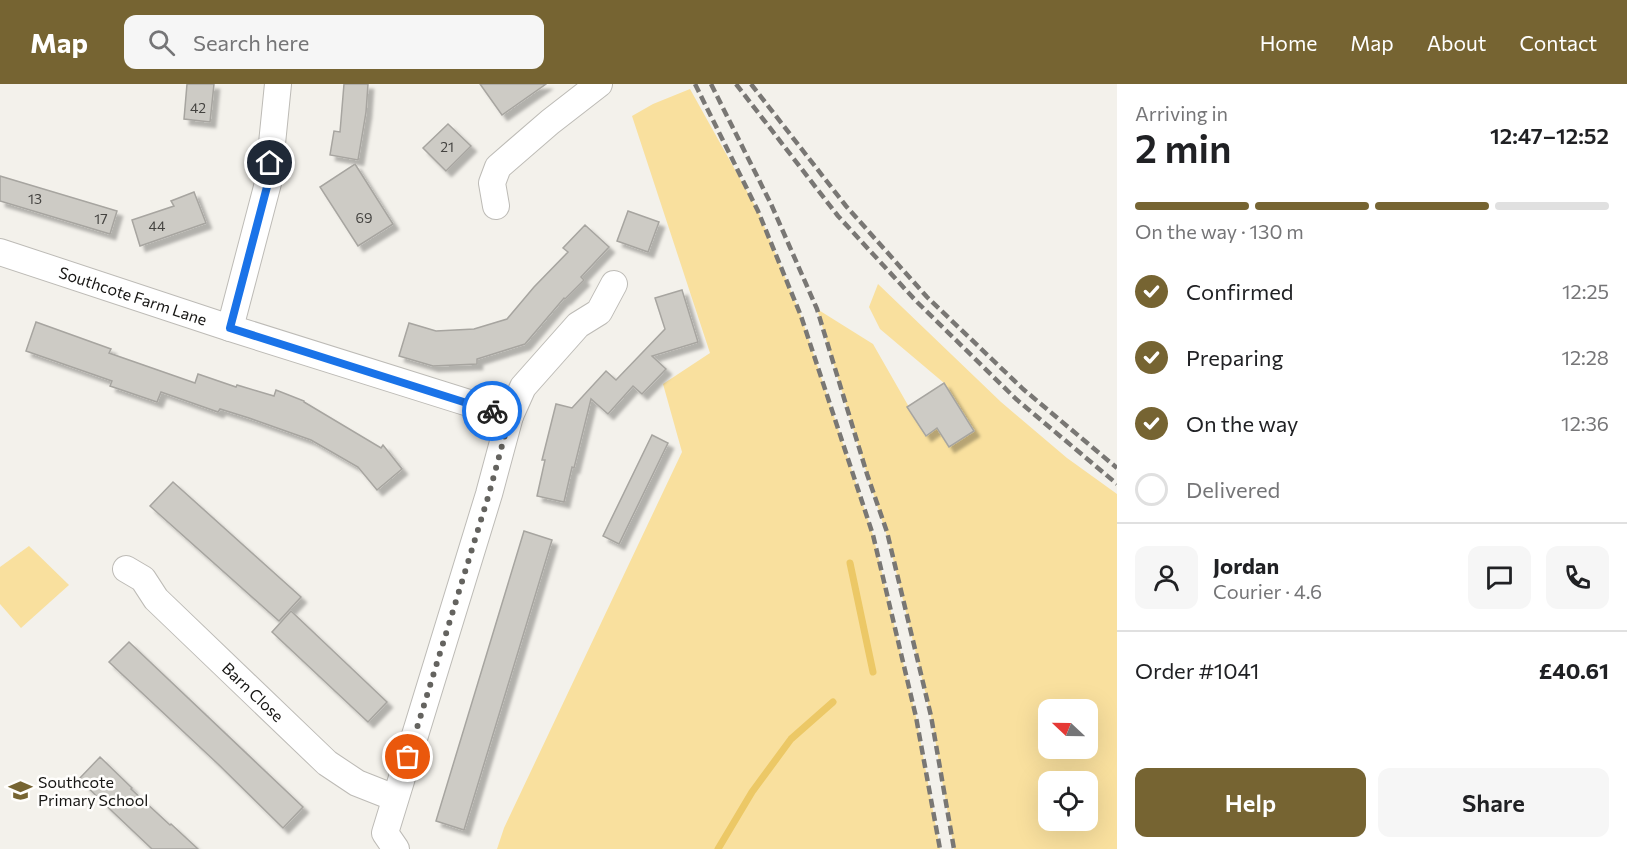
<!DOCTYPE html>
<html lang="en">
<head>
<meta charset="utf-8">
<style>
	body { margin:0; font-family:Commissioner,sans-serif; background:#f6f6f6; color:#202124; height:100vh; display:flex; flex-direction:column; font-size:22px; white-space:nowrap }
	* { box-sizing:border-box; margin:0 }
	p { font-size:20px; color:#757577 }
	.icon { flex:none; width:33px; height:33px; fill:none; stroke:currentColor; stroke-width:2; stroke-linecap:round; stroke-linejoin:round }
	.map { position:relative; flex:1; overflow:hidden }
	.details { display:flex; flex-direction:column; background:#fff; width:510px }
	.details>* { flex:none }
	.needle { width:39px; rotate:292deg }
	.controls { position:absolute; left:1038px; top:615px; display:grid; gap:12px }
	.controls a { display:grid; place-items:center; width:60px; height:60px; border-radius:12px; background:#fff; box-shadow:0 6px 24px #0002; font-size:30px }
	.pin { position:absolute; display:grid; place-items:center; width:51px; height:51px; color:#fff; margin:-26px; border:3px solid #fff; border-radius:50%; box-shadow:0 2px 6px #0007 }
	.courier { position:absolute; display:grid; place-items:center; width:60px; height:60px; margin:-30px; border:4px solid #1a73e8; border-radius:50%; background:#fff; color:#222; box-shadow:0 2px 8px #0007 }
	.head em { font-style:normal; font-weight:600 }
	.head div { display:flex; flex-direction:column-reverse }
	.head { display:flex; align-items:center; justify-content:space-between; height:102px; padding:0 18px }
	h1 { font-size:39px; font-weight:600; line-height:45px }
	.bar { display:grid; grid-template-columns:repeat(4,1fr); gap:9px 6px; align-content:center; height:72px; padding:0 18px }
	.bar i { height:8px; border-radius:4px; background:#e0e0e0 }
	.bar .active { background:#766432 }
	.bar p { grid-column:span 4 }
	.line { display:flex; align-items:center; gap:15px; padding:0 18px; border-top:2px solid #e0e0e0 }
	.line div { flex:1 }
	.round { display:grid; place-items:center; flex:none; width:63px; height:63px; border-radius:12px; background:#f6f6f6 }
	ol { padding:0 18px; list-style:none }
	li { display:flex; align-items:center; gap:18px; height:66px }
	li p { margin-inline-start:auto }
	li .icon { padding:6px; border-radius:50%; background:#766432; color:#fff; stroke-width:4 }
	li:last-child { color:#757577 }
	li i { width:33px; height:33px; border:3px solid #e0e0e0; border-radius:50% }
	.primary-button { display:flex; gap:12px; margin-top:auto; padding:12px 18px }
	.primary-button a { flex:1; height:69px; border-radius:12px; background:#766432; color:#fff; font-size:24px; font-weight:600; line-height:69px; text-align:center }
	.primary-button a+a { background:#f6f6f6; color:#202124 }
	header { display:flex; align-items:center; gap:36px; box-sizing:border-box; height:84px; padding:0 30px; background:#766432; color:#fff }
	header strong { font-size:28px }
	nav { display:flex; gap:33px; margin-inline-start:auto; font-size:21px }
	.search { width:420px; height:54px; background:#f6f6f6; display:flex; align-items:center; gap:15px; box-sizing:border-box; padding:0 21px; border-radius:12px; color:#757577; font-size:22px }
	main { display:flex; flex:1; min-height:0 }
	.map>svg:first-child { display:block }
	.green { fill:#f9e09e; fill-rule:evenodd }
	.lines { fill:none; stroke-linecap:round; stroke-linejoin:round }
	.stream { stroke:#ecc866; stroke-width:7 }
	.building { fill:#cdcbc5; stroke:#a7a5a0; stroke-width:1.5; filter:url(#shadow) }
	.minor-casing { stroke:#bdbbb6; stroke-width:28 }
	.minor { stroke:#fff; stroke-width:26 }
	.rail { stroke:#797774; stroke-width:4.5; stroke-dasharray:9 4.5; stroke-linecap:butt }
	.done { stroke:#64635f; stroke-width:6; stroke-dasharray:0 10.8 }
	.route { stroke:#1a73e8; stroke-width:8 }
	.labels { text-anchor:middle; stroke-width:5; stroke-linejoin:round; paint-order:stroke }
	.number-label { font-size:14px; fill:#444340 }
	.street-label { font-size:16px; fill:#171614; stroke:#fffefc }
	.poi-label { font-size:16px; fill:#171614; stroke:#fffefc; text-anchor:start }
</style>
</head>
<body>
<header>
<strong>Map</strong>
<div class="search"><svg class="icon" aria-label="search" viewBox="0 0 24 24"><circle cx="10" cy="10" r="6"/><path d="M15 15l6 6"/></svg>Search here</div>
<nav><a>Home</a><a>Map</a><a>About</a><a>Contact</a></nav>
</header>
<main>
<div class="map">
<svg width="1117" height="765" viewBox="0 0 1117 765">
	<defs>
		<filter id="shadow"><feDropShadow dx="5.5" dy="5.5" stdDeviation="1.5" flood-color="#0004"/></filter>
	</defs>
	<rect width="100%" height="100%" fill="#f3f1eb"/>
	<!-- green -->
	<g class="green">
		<path d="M690,5L758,127L801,232L873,451L916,633L940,765H497L504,744L682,368L663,300L710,269L632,32L653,20Z"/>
		<path d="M878,200L1001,318L1067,374L1117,410V765H954L931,632L889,458L867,390L817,225L873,260L925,351L937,344L949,363L974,346L944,299L880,245L869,223ZM1048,626H1088V664H1048ZM1048,698H1088V736H1048Z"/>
		<path d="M29,462L69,501L21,544L0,520V483Z"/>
	</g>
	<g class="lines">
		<!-- stream -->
		<g class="stream">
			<path d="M850,479L873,588"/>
			<path d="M718,765L752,708L791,655L833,618"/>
		</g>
	</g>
	<!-- building -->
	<g class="building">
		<path d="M187,0H214L210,38L184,35Z"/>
		<path d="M344,0H368L366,28L358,76L330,71L334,47L340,48Z"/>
		<path d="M480,0H546L502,31Z"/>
		<path d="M448,40L471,62L446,87L423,64Z"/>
		<path d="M355,80L393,140L358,162L320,103Z"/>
		<path d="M0,92L117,127L110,150L0,117Z"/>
		<path d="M194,108L206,139L140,162L132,136L174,122L171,117Z"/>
		<path d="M628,127L659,138L648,168L617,157Z"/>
		<path d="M585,141L609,163L581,193L584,196L565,215L564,214L525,260L477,275V280L433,282L399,272L409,239L436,247L474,245L507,235L534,203L568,168L563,164Z"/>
		<path d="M682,206L698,258L652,272L666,285L642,310L633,302L608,330L591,315L574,384L572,383L564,418L537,412L545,376H542L556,320L572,324L606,287L616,296L665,245L655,214Z"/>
		<path d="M36,238L111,265L109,269L195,299L198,290L236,303L237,301L274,312L276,306L304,317V318L381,364L383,361L402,385L377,406L358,383L311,356L249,334L220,325L218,328L161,308L157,318L110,302L112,297L26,267Z"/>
		<path d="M944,299L974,347L949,363L937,344L926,352L907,323Z"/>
		<path d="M652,351L668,359L619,460L603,452Z"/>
		<path d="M173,398L301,513L279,537L150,422Z"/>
		<path d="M524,447L552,456L464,746L436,737Z"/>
		<path d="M291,527L387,618L368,638L272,548Z"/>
		<path d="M129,558L303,723L283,744L218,680L109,578Z"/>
		<path d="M100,673L132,704L131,705L170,741L171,740L198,765H152L114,729L79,695Z"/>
	</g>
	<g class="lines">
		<defs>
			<g id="minor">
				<path d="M496,122L492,99L498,83L550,38L599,0"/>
				<path id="s1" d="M0,168L230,244L510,332L523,303L578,241L599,228L614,200"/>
				<path d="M230,244L268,99L278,0"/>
				<path id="s2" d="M126,485L143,495L156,515L327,679L357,699L395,714"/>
				<path d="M396,765L385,749L489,410L510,332"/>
			</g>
		</defs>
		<!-- minor casing -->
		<use href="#minor" class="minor-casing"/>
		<!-- minor -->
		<use href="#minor" class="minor"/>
		<!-- rail -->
		<g class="rail">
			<path d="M695,0L758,127L801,232L873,451L916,633L940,765"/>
			<path d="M711,0L771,120L817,225L867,390L887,448L931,632L954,765"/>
			<path d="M736,0L838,132L917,218L1016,315L1117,400"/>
			<path d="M751,0L846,122L927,213L1023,305L1117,384"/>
		</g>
	</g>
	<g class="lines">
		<!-- done -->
		<path class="done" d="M408,673L489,410L510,332L492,327"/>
		<!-- route -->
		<path class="route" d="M270,79L268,99L230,244L492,327"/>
	</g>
	<!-- icons -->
	<defs>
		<symbol id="school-bare" viewBox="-9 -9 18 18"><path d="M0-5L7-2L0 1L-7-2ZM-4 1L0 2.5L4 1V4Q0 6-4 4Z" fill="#766432" stroke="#fffefc" stroke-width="2.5" paint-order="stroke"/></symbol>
	</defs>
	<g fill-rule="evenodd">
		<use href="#school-bare" x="4" y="690" width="33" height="33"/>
	</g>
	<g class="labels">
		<!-- number labels -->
		<g class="number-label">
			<text x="198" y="29">42</text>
			<text x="447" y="68">21</text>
			<text x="35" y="120">13</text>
			<text x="364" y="139">69</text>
			<text x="101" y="140">17</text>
			<text x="157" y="147">44</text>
		</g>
		<!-- street labels -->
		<g class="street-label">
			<text dy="6" stroke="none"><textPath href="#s1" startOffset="140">Southcote Farm Lane</textPath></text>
			<text dy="6" stroke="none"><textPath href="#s2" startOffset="178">Barn Close</textPath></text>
		</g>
		<!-- poi labels -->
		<g class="poi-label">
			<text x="38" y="704">Southcote<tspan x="38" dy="18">Primary School</tspan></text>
		</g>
	</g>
</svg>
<div class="controls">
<a><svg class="needle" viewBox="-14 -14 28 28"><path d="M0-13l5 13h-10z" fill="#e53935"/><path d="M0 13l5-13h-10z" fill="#757577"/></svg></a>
<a><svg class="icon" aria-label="locate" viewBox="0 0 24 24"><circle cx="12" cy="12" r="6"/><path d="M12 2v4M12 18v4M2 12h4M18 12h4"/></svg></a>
</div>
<div class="pin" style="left:408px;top:673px;background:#ea580c"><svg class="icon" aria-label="bag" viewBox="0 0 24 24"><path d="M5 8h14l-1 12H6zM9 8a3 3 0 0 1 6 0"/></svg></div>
<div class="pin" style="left:270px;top:79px;background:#1f2937"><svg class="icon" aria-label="home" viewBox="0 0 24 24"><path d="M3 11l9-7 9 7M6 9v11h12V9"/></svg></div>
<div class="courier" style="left:492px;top:327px"><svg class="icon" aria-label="bike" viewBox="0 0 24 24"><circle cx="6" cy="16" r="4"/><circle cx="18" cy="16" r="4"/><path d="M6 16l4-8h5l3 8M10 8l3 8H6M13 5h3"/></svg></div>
</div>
<section class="details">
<div class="head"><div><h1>2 min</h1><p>Arriving in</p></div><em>12:47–12:52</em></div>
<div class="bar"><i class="active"></i><i class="active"></i><i class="active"></i><i></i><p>On the way · 130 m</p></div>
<ol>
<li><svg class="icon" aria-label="check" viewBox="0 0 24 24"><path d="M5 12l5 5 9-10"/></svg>Confirmed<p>12:25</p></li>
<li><svg class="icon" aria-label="check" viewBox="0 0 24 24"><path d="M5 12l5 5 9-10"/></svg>Preparing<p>12:28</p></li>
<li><svg class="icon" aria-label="check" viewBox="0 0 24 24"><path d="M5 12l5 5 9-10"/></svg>On the way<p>12:36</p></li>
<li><i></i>Delivered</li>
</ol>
<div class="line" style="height:108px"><a class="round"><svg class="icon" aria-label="person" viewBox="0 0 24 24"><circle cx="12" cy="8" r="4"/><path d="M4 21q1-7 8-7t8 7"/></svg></a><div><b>Jordan</b><p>Courier · 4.6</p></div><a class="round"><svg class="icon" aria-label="chat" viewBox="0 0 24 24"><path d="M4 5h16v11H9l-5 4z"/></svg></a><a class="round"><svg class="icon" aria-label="phone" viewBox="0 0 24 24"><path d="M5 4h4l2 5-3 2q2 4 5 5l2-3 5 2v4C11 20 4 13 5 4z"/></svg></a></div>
<div class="line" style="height:78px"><div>Order #1041</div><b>£40.61</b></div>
<div class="primary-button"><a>Help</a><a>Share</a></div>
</section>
</main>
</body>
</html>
